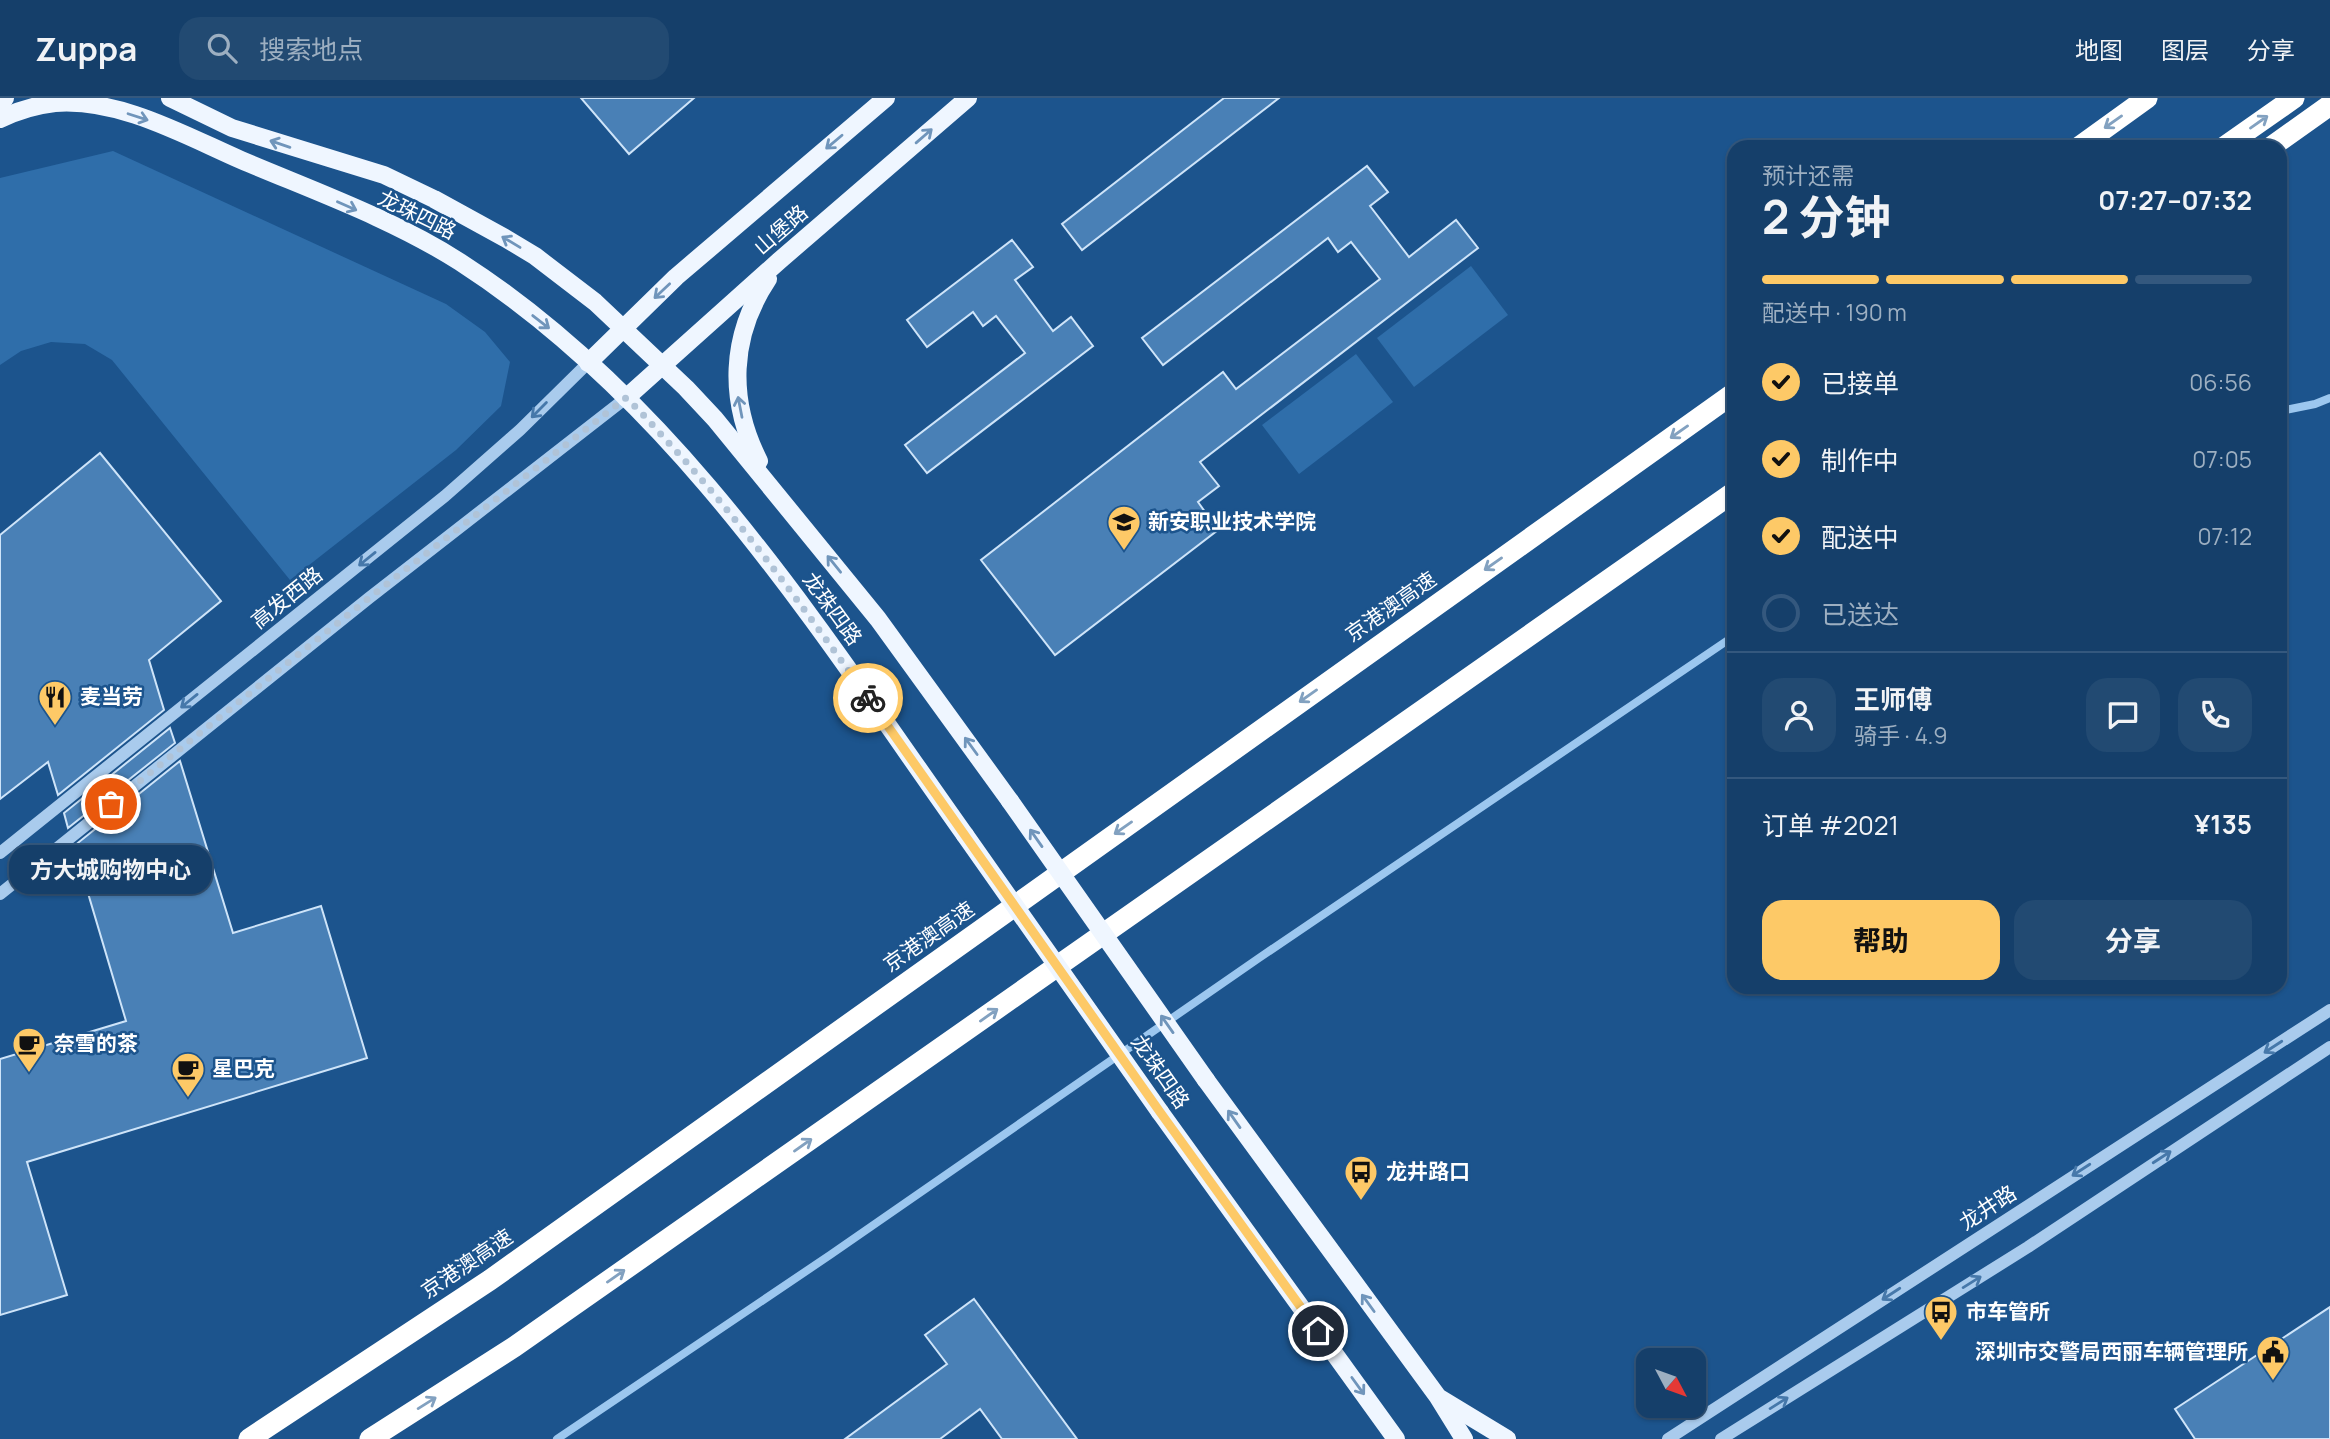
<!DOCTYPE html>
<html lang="zh">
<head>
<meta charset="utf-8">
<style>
	body { margin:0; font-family:Manrope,"Noto Sans SC",sans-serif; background:#224a72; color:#f1f3f6; height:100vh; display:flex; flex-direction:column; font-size:26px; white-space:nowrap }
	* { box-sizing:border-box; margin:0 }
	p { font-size:23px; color:#9dafc1 }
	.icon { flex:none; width:38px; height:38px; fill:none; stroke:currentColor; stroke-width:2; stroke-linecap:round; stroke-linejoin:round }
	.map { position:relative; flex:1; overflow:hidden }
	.sheet { position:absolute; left:1727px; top:42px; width:560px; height:854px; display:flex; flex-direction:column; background:#153f6a; border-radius:21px; box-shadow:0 2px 5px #0004,0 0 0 2px #34587e }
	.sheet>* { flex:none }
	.needle { width:46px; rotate:131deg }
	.controls { position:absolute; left:1636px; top:1250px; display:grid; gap:14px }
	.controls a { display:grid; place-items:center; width:70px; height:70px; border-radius:14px; background:#153f6a; box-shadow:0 2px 5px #0004,0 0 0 2px #34587e; font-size:35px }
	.pin { position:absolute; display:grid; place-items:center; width:60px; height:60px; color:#fff; margin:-30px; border:4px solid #fff; border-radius:50%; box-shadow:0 2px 7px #0007 }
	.courier { position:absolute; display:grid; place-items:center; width:70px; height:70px; margin:-35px; border:5px solid #fdc967; border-radius:50%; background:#fff; color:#222; box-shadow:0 2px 9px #0007 }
	.bubble { position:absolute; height:49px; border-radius:21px; background:#153f6a; box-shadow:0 2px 5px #0004,0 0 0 2px #34587e; font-size:23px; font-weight:700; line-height:49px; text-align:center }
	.head em { font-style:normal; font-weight:700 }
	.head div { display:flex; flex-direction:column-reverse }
	.head { display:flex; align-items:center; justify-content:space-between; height:119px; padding:0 35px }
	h1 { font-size:46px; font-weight:700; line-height:52px }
	.bar { display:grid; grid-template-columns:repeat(4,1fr); gap:10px 7px; align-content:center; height:84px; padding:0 35px }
	.bar i { height:9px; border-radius:5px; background:#34587e }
	.bar .current { background:#fdc967 }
	.bar p { grid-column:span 4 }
	.line { display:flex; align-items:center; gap:18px; padding:0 35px; border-top:2px solid #34587e }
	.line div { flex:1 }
	.round { display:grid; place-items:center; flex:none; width:74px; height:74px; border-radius:21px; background:#224a72 }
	ol { padding:0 35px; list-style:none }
	li { display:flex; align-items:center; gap:21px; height:77px }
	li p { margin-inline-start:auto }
	li .icon { padding:7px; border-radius:50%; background:#fdc967; color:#111; stroke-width:4 }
	li:last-child { color:#9dafc1 }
	li i { width:38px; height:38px; border:4px solid #34587e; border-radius:50% }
	.button { display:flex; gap:14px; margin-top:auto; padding:14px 35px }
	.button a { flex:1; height:80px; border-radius:21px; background:#fdc967; color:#111; font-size:28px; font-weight:700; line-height:80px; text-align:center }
	.button a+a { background:#224a72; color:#f1f3f6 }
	header { display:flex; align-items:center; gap:42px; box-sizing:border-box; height:98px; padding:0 35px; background:#153f6a; border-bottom:2px solid #34587e }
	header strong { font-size:33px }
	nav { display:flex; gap:38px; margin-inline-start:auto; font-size:24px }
	.search { width:490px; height:63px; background:#224a72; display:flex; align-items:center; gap:18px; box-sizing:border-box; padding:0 24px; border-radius:21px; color:#9dafc1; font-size:26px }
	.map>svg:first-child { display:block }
	.green { fill:#2f6eaa }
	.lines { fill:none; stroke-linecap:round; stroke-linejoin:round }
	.stream { stroke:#9cc7ef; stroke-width:8 }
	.building { fill:#4980b6; stroke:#cee4f9; stroke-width:2 }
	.minor { stroke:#a9cbed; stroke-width:12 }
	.major { stroke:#eff6ff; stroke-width:18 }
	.highway { stroke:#fff; stroke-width:21 }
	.major-bridge { stroke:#eff6ff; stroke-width:18 }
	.oneway { stroke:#7095bb }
	.oneway2 { stroke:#82a1c0 }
	.oneway3 { stroke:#4678aa }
	.done { stroke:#b0c3d7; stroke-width:7; stroke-dasharray:0 12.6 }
	.route { stroke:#fdc967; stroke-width:9 }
	.labels { text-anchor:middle; stroke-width:5; stroke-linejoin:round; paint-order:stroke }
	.street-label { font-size:21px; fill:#fff; stroke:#1c548d }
	.poi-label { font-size:21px; font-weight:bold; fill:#fff; stroke:#1c548d; text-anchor:start }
</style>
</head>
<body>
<header>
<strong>Zuppa</strong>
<div class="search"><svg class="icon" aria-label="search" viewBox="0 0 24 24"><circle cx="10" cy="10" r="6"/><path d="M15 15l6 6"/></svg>搜索地点</div>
<nav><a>地图</a><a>图层</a><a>分享</a></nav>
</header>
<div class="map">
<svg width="2330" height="1341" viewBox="0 0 2330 1341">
	<rect width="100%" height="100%" fill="#1c548d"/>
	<!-- green -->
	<g class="green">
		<path d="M113,53L446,206L485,234L510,264L501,308L456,352L290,482L112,262L85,246L51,244L21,253L0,267V80Z"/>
		<path d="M1471,168L1508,217L1414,289L1377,240Z"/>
		<path d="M1356,256L1393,304L1299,376L1262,327Z"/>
	</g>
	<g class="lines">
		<!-- stream -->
		<g class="stream">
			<path d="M2280,313L2315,306L2330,300"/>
			<path d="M557,1341L830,1157L1259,860L1734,538"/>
		</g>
	</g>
	<!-- building -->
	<g class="building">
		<path d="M581,0H694L629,56Z"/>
		<path d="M1224,0H1279L1082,152L1062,126Z"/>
		<path d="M1367,68L1388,94L1370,108L1409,159L1456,122L1478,150L1200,364L1219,388L1198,404L1218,432L1055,557L981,462L1223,274L1236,291L1380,181L1351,144L1338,154L1328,140L1163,267L1142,240Z"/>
		<path d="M1012,142L1033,169L1015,182L1053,233L1071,219L1093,248L927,375L905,347L1025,255L996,218L983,228L973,214L927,249L907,222Z"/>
		<path d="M100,355L221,503L149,562L164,612L58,697L48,664L0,701V437Z"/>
		<path d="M170,630L175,645L68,730L64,715Z"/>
		<path d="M180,663L233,835L321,808L367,960L27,1064L67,1197L0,1217V961L126,923L74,748Z"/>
		<path d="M974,1201L1077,1341H1002L980,1311L940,1341H845L947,1266L925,1237Z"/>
		<path d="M2330,1209V1341H2195L2175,1311Z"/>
	</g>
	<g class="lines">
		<!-- minor -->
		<g class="minor">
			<path d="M0,755L445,398L520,332L588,265"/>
			<path d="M0,796L369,500L626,300"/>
			<path d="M1668,1341L2330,912"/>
			<path d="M1721,1341L2028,1149L2330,949"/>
		</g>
		<!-- major -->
		<g class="major">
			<path d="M170,0L232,30L384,77L434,101L505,140L535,158L595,204L686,290L715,321L878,521L1010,703"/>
			<path d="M0,7L5,0"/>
			<path d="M0,21C17,13 36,7 55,5C119,0 184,37 241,62C314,93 393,121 460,164C677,304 818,530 965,737"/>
			<path d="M588,265L676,179L886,0"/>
			<path d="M626,300L779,163L968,0"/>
			<path d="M759,363C728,302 730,238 768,181"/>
			<path d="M1206,982L1438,1299L1464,1341"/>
			<path d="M1160,1014L1396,1341"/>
			<path d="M1441,1301L1507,1341"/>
		</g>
		<!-- highway -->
		<g class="highway">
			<path d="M2079,49L2147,0"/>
			<path d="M2224,49L2294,0"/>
			<path d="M2271,49L2330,7"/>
			<path d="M249,1341L490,1182L1734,295"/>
			<path d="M370,1341L514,1249L1734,394"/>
		</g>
		<!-- major-bridge -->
		<g class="major-bridge">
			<path d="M1010,703L1206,982"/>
			<path d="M965,737L1160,1014"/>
		</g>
	</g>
	<!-- one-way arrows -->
	<defs><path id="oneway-shaft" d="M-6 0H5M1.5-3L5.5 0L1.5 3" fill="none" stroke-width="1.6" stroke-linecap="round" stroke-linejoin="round" transform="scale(1.75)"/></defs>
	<g class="oneway">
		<use href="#oneway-shaft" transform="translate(138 19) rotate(18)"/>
		<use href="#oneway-shaft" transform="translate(924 38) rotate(-41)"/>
		<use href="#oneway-shaft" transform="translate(834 44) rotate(140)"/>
		<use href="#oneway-shaft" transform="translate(280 46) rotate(-161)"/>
		<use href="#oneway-shaft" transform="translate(347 108) rotate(24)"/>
		<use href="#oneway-shaft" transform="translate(511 144) rotate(-149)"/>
		<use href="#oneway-shaft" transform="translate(662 193) rotate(137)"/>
		<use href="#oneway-shaft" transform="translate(541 224) rotate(38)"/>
		<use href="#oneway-shaft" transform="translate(740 309) rotate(-101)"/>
		<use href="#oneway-shaft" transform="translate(834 466) rotate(-129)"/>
		<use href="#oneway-shaft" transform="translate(971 648) rotate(-126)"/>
		<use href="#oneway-shaft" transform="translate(1036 740) rotate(-125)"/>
		<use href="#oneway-shaft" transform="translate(1167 926) rotate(-125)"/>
		<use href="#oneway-shaft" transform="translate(1234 1021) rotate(-125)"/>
		<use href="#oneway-shaft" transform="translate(1368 1205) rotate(-126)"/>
		<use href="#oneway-shaft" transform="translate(1358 1288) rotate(54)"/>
	</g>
	<g class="oneway2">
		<use href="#oneway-shaft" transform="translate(2113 24) rotate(145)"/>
		<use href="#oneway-shaft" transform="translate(2259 24) rotate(-35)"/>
		<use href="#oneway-shaft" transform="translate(1679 334) rotate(145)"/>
		<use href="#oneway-shaft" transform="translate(1493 466) rotate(145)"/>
		<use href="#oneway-shaft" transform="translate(1308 598) rotate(145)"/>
		<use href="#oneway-shaft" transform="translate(1123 730) rotate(145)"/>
		<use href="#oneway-shaft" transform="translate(989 917) rotate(-35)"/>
		<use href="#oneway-shaft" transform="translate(803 1047) rotate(-35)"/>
		<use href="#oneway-shaft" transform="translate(616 1178) rotate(-35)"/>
		<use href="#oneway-shaft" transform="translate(427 1305) rotate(-32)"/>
	</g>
	<g class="oneway3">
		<use href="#oneway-shaft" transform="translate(539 312) rotate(135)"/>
		<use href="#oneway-shaft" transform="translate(367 461) rotate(141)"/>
		<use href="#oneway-shaft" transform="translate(189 603) rotate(141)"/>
		<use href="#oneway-shaft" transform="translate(2273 949) rotate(147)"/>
		<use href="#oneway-shaft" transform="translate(2162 1059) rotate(-33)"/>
		<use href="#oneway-shaft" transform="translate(2081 1072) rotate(147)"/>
		<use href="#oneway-shaft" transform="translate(1972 1184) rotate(-32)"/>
		<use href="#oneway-shaft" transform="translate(1891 1196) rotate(147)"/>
		<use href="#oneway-shaft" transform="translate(1779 1305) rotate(-32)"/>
	</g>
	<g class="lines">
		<!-- done -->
		<path class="done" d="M111,706L369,500L626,300C645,317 661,337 678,355C748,432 808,516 868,600"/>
		<!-- route -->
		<path class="route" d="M868,600L1160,1014L1318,1233"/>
	</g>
	<!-- icons -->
	<defs>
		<symbol id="university-pin" viewBox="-11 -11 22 30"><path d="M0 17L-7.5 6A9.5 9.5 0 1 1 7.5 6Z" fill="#fdc967" stroke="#1c548d"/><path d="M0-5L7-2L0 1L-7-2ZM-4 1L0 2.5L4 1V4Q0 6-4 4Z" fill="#111"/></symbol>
		<symbol id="restaurant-pin" viewBox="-11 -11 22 30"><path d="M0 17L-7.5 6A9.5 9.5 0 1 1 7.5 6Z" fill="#fdc967" stroke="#1c548d"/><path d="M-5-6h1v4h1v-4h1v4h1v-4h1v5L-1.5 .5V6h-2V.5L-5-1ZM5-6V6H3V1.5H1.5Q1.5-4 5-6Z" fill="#111"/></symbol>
		<symbol id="cafe-pin" viewBox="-11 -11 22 30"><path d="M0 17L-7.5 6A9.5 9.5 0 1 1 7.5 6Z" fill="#fdc967" stroke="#1c548d"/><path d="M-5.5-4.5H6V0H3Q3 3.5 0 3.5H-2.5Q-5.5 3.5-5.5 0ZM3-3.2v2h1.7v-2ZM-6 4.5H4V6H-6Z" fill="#111"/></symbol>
		<symbol id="bus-pin" viewBox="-11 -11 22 30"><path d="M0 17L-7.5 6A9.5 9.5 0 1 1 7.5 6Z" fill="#fdc967" stroke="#1c548d"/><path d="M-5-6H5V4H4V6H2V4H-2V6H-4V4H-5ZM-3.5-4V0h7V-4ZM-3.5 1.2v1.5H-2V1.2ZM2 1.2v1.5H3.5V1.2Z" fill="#111"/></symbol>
		<symbol id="civic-pin" viewBox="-11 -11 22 30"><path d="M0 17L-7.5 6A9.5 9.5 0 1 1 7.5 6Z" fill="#fdc967" stroke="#1c548d"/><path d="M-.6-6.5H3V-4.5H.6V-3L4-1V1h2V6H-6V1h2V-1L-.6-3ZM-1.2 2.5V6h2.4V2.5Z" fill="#111"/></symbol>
	</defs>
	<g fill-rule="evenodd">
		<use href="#university-pin" x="1105" y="405" width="38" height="52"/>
		<use href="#restaurant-pin" x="36" y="580" width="38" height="52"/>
		<use href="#cafe-pin" x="10" y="927" width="38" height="52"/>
		<use href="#cafe-pin" x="169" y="952" width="38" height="52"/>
		<use href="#bus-pin" x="1342" y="1055" width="38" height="52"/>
		<use href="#bus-pin" x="1922" y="1195" width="38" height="52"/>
		<use href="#civic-pin" x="2254" y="1235" width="38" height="52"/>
	</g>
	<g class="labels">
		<!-- street labels -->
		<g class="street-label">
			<text transform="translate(417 117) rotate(26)" y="7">龙珠四路</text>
			<text transform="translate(781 132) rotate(-41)" y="7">山堡路</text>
			<text transform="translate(287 500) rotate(-39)" y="7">高发西路</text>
			<text transform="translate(1391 509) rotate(-35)" y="7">京港澳高速</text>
			<text transform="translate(832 511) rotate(54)" y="7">龙珠四路</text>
			<text transform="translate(929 839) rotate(-35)" y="7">京港澳高速</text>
			<text transform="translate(1160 974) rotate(55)" y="7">龙珠四路</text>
			<text transform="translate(1988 1110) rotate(-33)" y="7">龙井路</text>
			<text transform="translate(467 1166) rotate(-34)" y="7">京港澳高速</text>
		</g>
		<!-- poi labels -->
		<g class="poi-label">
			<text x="1148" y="431">新安职业技术学院</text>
			<text x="80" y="606">麦当劳</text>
			<text x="54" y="953">奈雪的茶</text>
			<text x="212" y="978">星巴克</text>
			<text x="1386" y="1081">龙井路口</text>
			<text x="1966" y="1221">市车管所</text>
			<text x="2248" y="1261" text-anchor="end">深圳市交警局西丽车辆管理所</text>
		</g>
	</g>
</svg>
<div class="controls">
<a><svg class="needle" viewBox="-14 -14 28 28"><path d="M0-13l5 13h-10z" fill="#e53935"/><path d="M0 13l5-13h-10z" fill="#9dafc1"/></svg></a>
</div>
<div class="pin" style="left:111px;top:706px;background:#ea580c"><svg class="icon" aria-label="bag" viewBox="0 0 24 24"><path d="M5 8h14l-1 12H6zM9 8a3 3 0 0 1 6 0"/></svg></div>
<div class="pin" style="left:1318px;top:1233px;background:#1f2937"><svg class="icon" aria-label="home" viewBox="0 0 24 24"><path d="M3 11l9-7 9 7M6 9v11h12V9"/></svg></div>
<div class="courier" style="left:868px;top:600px"><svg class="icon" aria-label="bike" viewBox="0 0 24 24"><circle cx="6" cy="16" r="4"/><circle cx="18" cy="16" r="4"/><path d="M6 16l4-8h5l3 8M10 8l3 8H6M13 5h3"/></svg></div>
<div class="bubble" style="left:9px;top:747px;width:203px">方大城购物中心</div>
<section class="sheet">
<div class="head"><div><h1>2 分钟</h1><p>预计还需</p></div><em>07:27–07:32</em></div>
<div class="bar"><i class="current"></i><i class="current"></i><i class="current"></i><i></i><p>配送中 · 190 m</p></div>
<ol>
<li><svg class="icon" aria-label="check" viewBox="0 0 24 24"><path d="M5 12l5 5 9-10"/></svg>已接单<p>06:56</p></li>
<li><svg class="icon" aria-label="check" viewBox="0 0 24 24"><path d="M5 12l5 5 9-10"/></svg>制作中<p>07:05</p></li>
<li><svg class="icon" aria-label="check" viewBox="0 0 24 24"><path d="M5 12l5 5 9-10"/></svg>配送中<p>07:12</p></li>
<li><i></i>已送达</li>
</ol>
<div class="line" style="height:126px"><a class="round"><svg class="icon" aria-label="person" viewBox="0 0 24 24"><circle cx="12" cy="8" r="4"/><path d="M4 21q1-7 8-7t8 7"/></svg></a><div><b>王师傅</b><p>骑手 · 4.9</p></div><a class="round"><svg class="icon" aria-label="chat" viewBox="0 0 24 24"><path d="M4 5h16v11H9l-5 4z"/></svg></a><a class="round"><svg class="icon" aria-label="phone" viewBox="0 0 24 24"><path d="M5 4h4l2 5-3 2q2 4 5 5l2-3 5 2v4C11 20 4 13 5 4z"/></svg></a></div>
<div class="line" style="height:91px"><div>订单 #2021</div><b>¥135</b></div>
<div class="button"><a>帮助</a><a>分享</a></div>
</section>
</div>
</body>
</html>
